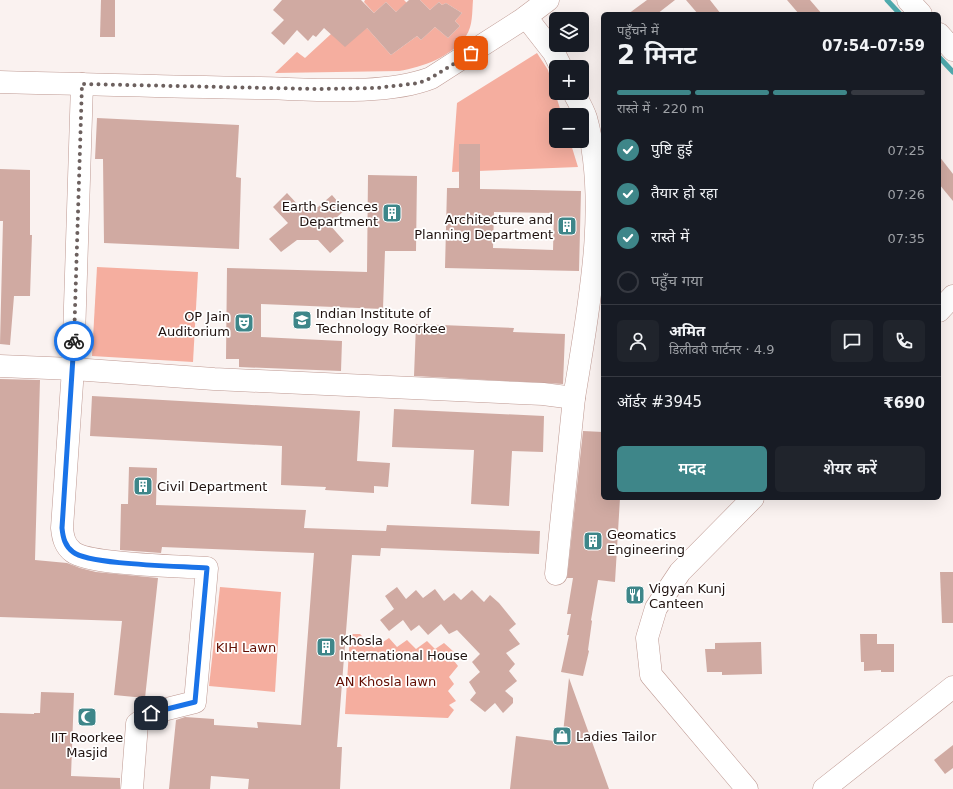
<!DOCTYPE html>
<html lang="hi">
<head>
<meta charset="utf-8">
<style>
	body { margin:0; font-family:"DejaVu Sans","Noto Sans Devanagari",sans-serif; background:#20242c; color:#f1f3f6; height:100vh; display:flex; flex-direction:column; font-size:15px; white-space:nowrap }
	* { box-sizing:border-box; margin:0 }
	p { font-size:13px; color:#9ea1a6 }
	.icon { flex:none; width:22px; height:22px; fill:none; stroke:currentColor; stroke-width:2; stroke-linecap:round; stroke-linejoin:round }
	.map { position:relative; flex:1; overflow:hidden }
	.details { position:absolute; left:601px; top:12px; width:340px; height:488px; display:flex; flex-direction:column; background:#171b24; border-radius:6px; box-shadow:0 4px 16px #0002 }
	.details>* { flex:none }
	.controls { position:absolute; left:549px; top:12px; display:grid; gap:8px }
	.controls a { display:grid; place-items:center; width:40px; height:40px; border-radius:6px; background:#171b24; box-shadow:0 4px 16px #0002; font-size:20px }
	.pin { position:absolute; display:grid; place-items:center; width:34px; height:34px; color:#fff; margin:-17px; border-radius:8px; box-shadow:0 2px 6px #0006 }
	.courier { position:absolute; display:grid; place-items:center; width:40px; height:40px; margin:-20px; border:3px solid #1a73e8; border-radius:50%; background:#fff; color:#222; box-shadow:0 1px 5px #0007 }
	.head em { font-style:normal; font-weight:600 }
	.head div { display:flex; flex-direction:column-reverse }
	.head { display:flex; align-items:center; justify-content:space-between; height:68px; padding:0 16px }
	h1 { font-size:26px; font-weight:600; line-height:30px }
	.bar { display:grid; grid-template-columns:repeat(4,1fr); gap:6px 4px; align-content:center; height:48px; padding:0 16px }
	.bar i { height:5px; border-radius:3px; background:#363941 }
	.bar .active { background:#3e8689 }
	.bar p { grid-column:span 4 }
	.line { display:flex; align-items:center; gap:10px; padding:0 16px; border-top:1px solid #363941 }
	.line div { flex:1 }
	.round { display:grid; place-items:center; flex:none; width:42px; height:42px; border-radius:6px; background:#20242c }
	ol { padding:0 16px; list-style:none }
	li { display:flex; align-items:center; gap:12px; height:44px }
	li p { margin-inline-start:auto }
	li .icon { padding:4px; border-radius:50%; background:#3e8689; color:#fff; stroke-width:4 }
	li:last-child { color:#9ea1a6 }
	li i { width:22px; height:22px; border:2px solid #363941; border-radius:50% }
	.button { display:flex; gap:8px; margin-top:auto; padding:8px 16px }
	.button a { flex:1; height:46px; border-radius:6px; background:#3e8689; color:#fff; font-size:16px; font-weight:600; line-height:46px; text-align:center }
	.button a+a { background:#20242c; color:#f1f3f6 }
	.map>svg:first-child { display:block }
	.green { fill:#f5ae9f }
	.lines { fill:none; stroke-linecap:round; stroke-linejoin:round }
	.stream { stroke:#50abae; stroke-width:5 }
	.building { fill:#d0aaa2; fill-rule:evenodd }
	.minor-casing { stroke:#be9992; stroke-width:23 }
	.minor { stroke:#fff; stroke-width:22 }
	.done { stroke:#6c605e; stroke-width:4; stroke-dasharray:0 7.2 }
	.route { stroke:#1a73e8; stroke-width:5 }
	.labels { text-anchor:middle; stroke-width:3.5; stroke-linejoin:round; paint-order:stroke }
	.poi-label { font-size:13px; fill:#1f120f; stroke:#fff; text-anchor:start }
	.park-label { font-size:13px; fill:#620e02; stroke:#fff }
</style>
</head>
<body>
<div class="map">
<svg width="953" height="789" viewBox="0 0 953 789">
	<rect width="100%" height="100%" fill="#faf2f0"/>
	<!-- green -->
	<g class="green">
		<path d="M365,0H404L407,3L396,12L386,2L374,13L364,2Z"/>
		<path d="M420,0H473C472,12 473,26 466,36C451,57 423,67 399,71L275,73L297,52L305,58L331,34L367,28L391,55L417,36L421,40L435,27L448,38L460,26L455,21L462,13L446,3L442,5L439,2L430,10Z"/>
		<path d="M537,53L548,70L562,115H556V141H570L578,167L452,172L457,103Z"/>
		<path d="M97,267L198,272L193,362L92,356Z"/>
		<path d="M220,587L281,592L275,692L209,686Z"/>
		<path d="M350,634H360L374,648L389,638L397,647L407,640L416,649L427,641L435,649L444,643L454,652L451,657L458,666L449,677L454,684L448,691L456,701L449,705L454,710L448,718L345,714Z"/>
	</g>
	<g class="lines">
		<!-- stream -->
		<g class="stream">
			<path d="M887,0L900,14"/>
			<path d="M939,57L953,72"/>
		</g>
	</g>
	<!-- building -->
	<g class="building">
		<path d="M101,0H115V37H100Z"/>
		<path d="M282,0H361L374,13L386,2L396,12L409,0H420L430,10L439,2L442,5L446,3L462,13L455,21L460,26L448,38L435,27L421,40L417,36L391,55L367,28L345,47L324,28L316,37L313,35L308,41L297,30L284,45L271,33L284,20L273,10Z"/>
		<path d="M647,0H675L657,14H628Z"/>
		<path d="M686,0H710L721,14H698Z"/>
		<path d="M787,0H810L822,14H799Z"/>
		<path d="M97,118L239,125L236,177L241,178L239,249L104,243L103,159H95Z"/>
		<path d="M459,144H480V189L581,191L579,271L445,268L447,188H459ZM494,212L554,213L553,250L493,248Z"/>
		<path d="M939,156L953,174V201L939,184Z"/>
		<path d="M0,169L30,170V235H32L30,296H14L10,345L0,344L3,221H0Z"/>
		<path d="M368,175L417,176L416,251H385L383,309L261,304V337L342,341L341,371L239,367V359H226L227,268L367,272Z"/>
		<path d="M287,193L300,207H318L332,195L345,210L329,224L344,241L330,253L318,240H297L281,252L269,239L288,223L273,207Z"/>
		<path d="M416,324L514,328L513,332L565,334L563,384L414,376Z"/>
		<path d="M0,379L40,380L35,560L67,563L80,568L96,572L158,578L145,698L114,695L122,621L0,617Z"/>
		<path d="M92,396L360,411L357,461L390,463L388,487L374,486V493L325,490L326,487L281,485L282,446L90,436Z"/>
		<path d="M394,409L544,416L543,452L512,451L509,506L471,504L474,450L392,447Z"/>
		<path d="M583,431L603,432V498H620L615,582L598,580L591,620L592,621L588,650L589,651L583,676L561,672L569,635H567L571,614H567L573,578H567Z"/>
		<path d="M129,467L157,468L156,505L306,510L304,528L386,531L387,525L540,531L539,554L381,548L380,556L352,555L337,747H342L340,789H248L249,779L211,776L210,789H169L176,720L185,717L214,719V725L258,728L257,722L301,725L314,553L162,547L161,553L120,550L121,504H128Z"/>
		<path d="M940,572H953V623H942Z"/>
		<path d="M397,587L406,599L416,590L423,598L435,589L444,601L454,593L461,600L472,590L484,602L490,595L499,603L516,624L509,630L520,644L506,653L515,664L509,671L517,681L505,691L513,698V703L503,713L495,703L485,712L470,700L476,693L469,682L480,672L472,662L480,654L457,630L449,634L441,624L428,635L419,625L411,631L403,620L389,631L380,620L394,609L385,596Z"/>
		<path d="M860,634H877V644H894V672H881V670L864,671V662H861Z"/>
		<path d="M761,642L762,674L722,675V672H707L705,649H715V643Z"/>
		<path d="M569,678L609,789H510L516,736L562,742Z"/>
		<path d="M41,692L74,693L71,776L120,778V789H0V713L34,714V713H40Z"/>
		<path d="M953,745V768L945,774L934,760Z"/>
	</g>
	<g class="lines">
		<defs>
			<g id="minor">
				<path d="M908,0L921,14"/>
				<path d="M526,17L554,53L561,67"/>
				<path d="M939,34L953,50"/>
				<path d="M0,82C87,84 173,87 260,88C310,89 385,96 431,78L523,19L548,0"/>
				<path d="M82,84L73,369L62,528C63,538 65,546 73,552C90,565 181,566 207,568L195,702L151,713L137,724L132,789"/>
				<path d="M939,311L953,296"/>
				<path d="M0,366L73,369L214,379L543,394L574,398C588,311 610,204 586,118C583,109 578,101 574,93"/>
				<path d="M556,574L574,398"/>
				<path d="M747,789L651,675L647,638L656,608L680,572L753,498"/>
				<path d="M824,789L953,687"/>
			</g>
		</defs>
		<!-- minor casing -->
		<use href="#minor" class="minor-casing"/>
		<!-- minor -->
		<use href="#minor" class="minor"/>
	</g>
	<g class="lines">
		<!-- done -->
		<path class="done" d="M74,341L82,84L315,89L376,88L419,83L431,78L471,53"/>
		<!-- route -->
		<path class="route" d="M74,341L62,528C63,538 65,546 73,552C89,565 181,566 207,568L195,702L151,713"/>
	</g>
	<!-- icons -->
	<defs>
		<symbol id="building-square" viewBox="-11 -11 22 22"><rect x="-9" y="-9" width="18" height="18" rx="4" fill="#3e8689" stroke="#fff"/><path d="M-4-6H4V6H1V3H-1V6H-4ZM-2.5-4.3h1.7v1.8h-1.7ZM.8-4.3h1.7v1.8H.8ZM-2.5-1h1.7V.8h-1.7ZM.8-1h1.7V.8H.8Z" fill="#fff"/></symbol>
		<symbol id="university-square" viewBox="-11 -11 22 22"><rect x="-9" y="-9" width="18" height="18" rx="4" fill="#3e8689" stroke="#fff"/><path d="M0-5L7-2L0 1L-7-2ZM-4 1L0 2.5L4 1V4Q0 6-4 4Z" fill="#fff"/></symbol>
		<symbol id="theatre-square" viewBox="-11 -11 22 22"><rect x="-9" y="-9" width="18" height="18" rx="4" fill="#3e8689" stroke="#fff"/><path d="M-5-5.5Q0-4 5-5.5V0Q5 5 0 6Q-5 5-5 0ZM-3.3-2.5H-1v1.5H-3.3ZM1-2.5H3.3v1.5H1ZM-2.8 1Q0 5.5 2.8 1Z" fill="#fff"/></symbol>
		<symbol id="restaurant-square" viewBox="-11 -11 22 22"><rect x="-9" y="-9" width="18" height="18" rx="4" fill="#3e8689" stroke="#fff"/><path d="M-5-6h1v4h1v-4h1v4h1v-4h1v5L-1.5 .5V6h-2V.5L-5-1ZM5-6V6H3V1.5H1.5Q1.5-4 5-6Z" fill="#fff"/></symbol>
		<symbol id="mosque-square" viewBox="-11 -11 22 22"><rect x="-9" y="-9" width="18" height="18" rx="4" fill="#3e8689" stroke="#fff"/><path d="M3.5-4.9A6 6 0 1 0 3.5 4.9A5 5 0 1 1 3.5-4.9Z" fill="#fff"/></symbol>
		<symbol id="shop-square" viewBox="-11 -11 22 22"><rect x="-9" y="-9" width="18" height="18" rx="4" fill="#3e8689" stroke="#fff"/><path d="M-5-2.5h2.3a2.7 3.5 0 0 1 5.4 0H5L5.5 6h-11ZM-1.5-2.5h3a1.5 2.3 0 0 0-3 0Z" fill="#fff"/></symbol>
	</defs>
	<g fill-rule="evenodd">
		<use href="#building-square" x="381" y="202" width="22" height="22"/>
		<use href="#building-square" x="556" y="215" width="22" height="22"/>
		<use href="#university-square" x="291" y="309" width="22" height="22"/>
		<use href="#theatre-square" x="233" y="312" width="22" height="22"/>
		<use href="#building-square" x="132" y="475" width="22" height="22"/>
		<use href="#building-square" x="582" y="530" width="22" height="22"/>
		<use href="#restaurant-square" x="624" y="584" width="22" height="22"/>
		<use href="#building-square" x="315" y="636" width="22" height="22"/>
		<use href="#mosque-square" x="76" y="706" width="22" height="22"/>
		<use href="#shop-square" x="551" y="725" width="22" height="22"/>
	</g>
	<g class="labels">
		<!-- poi labels -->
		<g class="poi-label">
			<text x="378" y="211" text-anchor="end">Earth Sciences<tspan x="378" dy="15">Department</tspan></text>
			<text x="553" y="224" text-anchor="end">Architecture and<tspan x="553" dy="15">Planning Department</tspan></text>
			<text x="316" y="318">Indian Institute of<tspan x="316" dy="15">Technology Roorkee</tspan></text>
			<text x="230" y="321" text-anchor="end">OP Jain<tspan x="230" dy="15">Auditorium</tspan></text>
			<text x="157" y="491">Civil Department</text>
			<text x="607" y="539">Geomatics<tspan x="607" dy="15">Engineering</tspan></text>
			<text x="649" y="593">Vigyan Kunj<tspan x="649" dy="15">Canteen</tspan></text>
			<text x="340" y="645">Khosla<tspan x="340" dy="15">International House</tspan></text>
			<text x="576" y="741">Ladies Tailor</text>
			<text x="87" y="742" text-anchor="middle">IIT Roorkee<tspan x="87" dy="15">Masjid</tspan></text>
		</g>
		<!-- park labels -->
		<g class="park-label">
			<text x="246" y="652">KIH Lawn</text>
			<text x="386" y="686">AN Khosla lawn</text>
		</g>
	</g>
</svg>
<div class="controls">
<a><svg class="icon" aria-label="layers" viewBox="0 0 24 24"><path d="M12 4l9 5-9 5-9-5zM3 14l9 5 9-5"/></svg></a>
<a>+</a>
<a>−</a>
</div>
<div class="pin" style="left:471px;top:53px;background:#ea580c"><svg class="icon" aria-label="bag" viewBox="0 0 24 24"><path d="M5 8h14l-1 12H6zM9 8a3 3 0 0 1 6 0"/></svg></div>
<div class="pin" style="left:151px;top:713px;background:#1f2937"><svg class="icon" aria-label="home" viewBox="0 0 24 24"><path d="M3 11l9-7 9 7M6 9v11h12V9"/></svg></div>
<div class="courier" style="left:74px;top:341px"><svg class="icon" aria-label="bike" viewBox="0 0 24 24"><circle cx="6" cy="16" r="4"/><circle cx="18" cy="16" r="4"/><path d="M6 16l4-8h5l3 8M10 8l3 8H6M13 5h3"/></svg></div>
<section class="details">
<div class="head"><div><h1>2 मिनट</h1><p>पहुँचने में</p></div><em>07:54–07:59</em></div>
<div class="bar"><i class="active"></i><i class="active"></i><i class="active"></i><i></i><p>रास्ते में · 220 m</p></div>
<ol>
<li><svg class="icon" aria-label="check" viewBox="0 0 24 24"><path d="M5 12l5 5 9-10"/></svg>पुष्टि हुई<p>07:25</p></li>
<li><svg class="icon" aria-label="check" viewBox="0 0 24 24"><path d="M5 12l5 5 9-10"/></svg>तैयार हो रहा<p>07:26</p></li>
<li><svg class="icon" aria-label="check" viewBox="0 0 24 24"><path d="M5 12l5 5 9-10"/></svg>रास्ते में<p>07:35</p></li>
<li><i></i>पहुँच गया</li>
</ol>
<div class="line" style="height:72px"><a class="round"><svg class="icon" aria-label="person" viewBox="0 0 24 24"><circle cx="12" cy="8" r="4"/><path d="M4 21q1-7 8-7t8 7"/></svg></a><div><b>अमित</b><p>डिलीवरी पार्टनर · 4.9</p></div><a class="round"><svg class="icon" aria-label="chat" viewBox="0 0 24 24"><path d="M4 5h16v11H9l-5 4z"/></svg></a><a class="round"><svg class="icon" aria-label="phone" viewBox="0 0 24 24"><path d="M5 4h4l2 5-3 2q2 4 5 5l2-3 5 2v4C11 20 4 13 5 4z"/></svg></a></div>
<div class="line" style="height:52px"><div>ऑर्डर #3945</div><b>₹690</b></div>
<div class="button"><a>मदद</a><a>शेयर करें</a></div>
</section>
</div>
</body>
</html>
